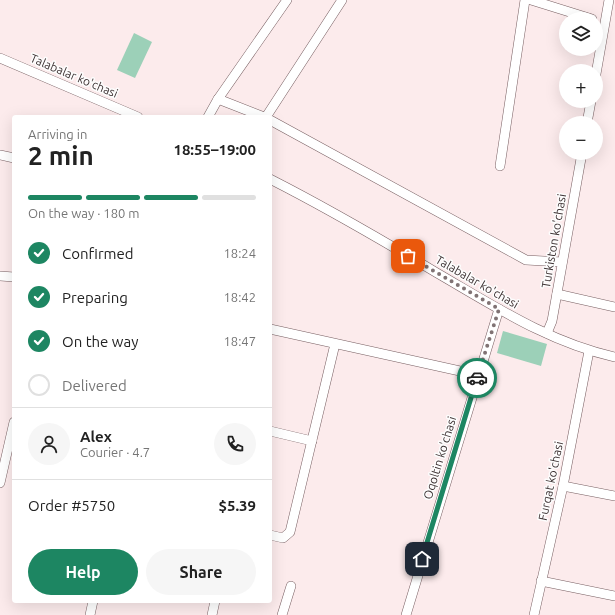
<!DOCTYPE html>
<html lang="en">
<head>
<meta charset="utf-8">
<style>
	body { margin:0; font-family:Ubuntu,sans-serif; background:#f6f6f6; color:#222; height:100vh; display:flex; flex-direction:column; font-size:15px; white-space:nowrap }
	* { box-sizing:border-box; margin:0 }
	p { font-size:13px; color:#767676 }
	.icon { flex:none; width:22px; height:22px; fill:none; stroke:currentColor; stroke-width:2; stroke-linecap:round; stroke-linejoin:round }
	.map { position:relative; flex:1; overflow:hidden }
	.side { position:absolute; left:12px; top:115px; width:260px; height:488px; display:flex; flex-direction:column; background:#fff; border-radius:4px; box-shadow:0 4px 16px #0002 }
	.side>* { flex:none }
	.tools { position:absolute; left:559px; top:12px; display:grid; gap:8px }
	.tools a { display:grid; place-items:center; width:44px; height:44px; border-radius:50%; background:#fff; box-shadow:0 4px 16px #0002; font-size:20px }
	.pin { position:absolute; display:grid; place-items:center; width:34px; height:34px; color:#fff; margin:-17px; border-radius:8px; box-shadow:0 2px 6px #0006 }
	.courier { position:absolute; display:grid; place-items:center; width:40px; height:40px; margin:-20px; border:3px solid #1d8662; border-radius:50%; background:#fff; color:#222; box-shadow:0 1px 5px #0007 }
	.head em { font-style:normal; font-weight:600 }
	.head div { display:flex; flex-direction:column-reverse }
	.head { display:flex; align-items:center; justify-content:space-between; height:68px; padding:0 16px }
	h1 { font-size:26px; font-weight:600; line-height:30px }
	.bar { display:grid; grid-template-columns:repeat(4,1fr); gap:6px 4px; align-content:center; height:48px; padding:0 16px }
	.bar i { height:5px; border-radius:3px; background:#e0e0e0 }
	.bar .selected { background:#1d8662 }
	.bar p { grid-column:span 4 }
	.line { display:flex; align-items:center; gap:10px; padding:0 16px; border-top:1px solid #e0e0e0 }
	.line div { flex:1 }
	.round { display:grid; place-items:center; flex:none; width:42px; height:42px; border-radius:21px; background:#f6f6f6 }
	ol { padding:0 16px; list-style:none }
	li { display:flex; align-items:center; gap:12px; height:44px }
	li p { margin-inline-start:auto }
	li .icon { padding:4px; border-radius:50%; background:#1d8662; color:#fff; stroke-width:4 }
	li:last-child { color:#767676 }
	li i { width:22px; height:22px; border:2px solid #e0e0e0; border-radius:50% }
	.action { display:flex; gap:8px; margin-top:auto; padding:8px 16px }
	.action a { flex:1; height:46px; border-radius:24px; background:#1d8662; color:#fff; font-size:16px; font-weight:600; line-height:46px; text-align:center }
	.action a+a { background:#f6f6f6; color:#222 }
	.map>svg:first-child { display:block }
	.green { fill:#9cd0b8 }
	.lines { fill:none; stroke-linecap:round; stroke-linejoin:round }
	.minor-casing { stroke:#785f62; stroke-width:10 }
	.minor { stroke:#fff; stroke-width:9 }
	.done { stroke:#807374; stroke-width:4; stroke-dasharray:0 7.2 }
	.route { stroke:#1d8662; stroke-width:5 }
	.labels { text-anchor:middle; stroke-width:3; stroke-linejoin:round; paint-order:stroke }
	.street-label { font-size:12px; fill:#3e3334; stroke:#fdfdfd }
</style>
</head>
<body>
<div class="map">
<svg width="615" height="615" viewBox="0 0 615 615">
	<rect width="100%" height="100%" fill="#fcebec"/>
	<!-- green -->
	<g class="green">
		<path d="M134,33L152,42L135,78L117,70Z"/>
		<path d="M503,331L547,344L541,366L497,353Z"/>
	</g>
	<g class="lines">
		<defs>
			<g id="minor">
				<path d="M531,0L592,19"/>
				<path d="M0,58L138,117"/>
				<path d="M596,74L609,0"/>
				<path d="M218,99L264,117"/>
				<path d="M208,117L218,99L287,0"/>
				<path d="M266,117L342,0"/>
				<path d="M270,120L526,260L562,262"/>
				<path d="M587,123L591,101"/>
				<path d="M0,155L14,158"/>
				<path d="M500,166L525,0"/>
				<path d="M270,179C327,208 382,240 437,273C494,306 550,343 615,357"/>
				<path d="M0,276L14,277"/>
				<path d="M557,294L615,307"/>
				<path d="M270,329L478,375"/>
				<path d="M547,333L552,321L582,153"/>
				<path d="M270,431L312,441"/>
				<path d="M0,483L14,422"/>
				<path d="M563,486L615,496"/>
				<path d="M270,535L283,538L290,532L335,344"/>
				<path d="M541,581L615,596"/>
				<path d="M90,615L93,601"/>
				<path d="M212,615L215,601"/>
				<path d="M282,615L291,586"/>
				<path d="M406,615L499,309"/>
				<path d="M534,615L563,486L589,351"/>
			</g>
		</defs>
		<!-- minor casing -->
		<use href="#minor" class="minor-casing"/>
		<!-- minor -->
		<use href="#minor" class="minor"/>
	</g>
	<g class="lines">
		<!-- done -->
		<path class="done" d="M408,256L499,309L477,378"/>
		<!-- route -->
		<path class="route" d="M422,559L477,378"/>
	</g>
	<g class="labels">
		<!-- street labels -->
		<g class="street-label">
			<text transform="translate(74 76) rotate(23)" y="4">Talabalar ko'chasi</text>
			<text transform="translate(554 241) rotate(-80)" y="4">Turkiston ko'chasi</text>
			<text transform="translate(477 282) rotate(30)" y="4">Talabalar ko'chasi</text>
			<text transform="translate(440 458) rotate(-73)" y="4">Oqoltin ko'chasi</text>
			<text transform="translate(551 481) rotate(-78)" y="4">Furqat ko'chasi</text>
		</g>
	</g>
</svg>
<div class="tools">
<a><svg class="icon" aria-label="layers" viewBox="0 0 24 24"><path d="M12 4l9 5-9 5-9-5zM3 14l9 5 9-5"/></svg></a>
<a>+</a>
<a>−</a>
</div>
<div class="pin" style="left:408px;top:256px;background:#ea580c"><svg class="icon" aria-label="bag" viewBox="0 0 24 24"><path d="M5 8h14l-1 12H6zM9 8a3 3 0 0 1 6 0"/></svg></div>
<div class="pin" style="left:422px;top:559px;background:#1f2937"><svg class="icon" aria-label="home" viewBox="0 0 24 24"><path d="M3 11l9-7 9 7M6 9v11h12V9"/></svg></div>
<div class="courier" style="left:477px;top:378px"><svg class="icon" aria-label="car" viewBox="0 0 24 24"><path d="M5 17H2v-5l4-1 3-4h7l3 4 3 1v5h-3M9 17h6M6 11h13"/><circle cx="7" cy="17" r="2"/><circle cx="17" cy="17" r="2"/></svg></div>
<section class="side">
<div class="head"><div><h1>2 min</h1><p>Arriving in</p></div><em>18:55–19:00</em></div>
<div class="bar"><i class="selected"></i><i class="selected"></i><i class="selected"></i><i></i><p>On the way · 180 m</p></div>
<ol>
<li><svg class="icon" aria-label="check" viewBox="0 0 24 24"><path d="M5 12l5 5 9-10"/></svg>Confirmed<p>18:24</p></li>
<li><svg class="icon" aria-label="check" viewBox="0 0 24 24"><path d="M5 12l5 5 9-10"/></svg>Preparing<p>18:42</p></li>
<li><svg class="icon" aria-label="check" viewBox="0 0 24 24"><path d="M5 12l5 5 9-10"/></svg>On the way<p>18:47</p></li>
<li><i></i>Delivered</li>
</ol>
<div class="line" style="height:72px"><a class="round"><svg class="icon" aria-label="person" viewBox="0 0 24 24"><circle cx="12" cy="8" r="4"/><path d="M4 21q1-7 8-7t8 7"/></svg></a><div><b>Alex</b><p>Courier · 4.7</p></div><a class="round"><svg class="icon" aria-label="phone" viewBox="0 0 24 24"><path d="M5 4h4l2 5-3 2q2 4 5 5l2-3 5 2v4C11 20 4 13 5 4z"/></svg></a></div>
<div class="line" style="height:52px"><div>Order #5750</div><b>$5.39</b></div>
<div class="action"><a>Help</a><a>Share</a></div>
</section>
</div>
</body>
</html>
